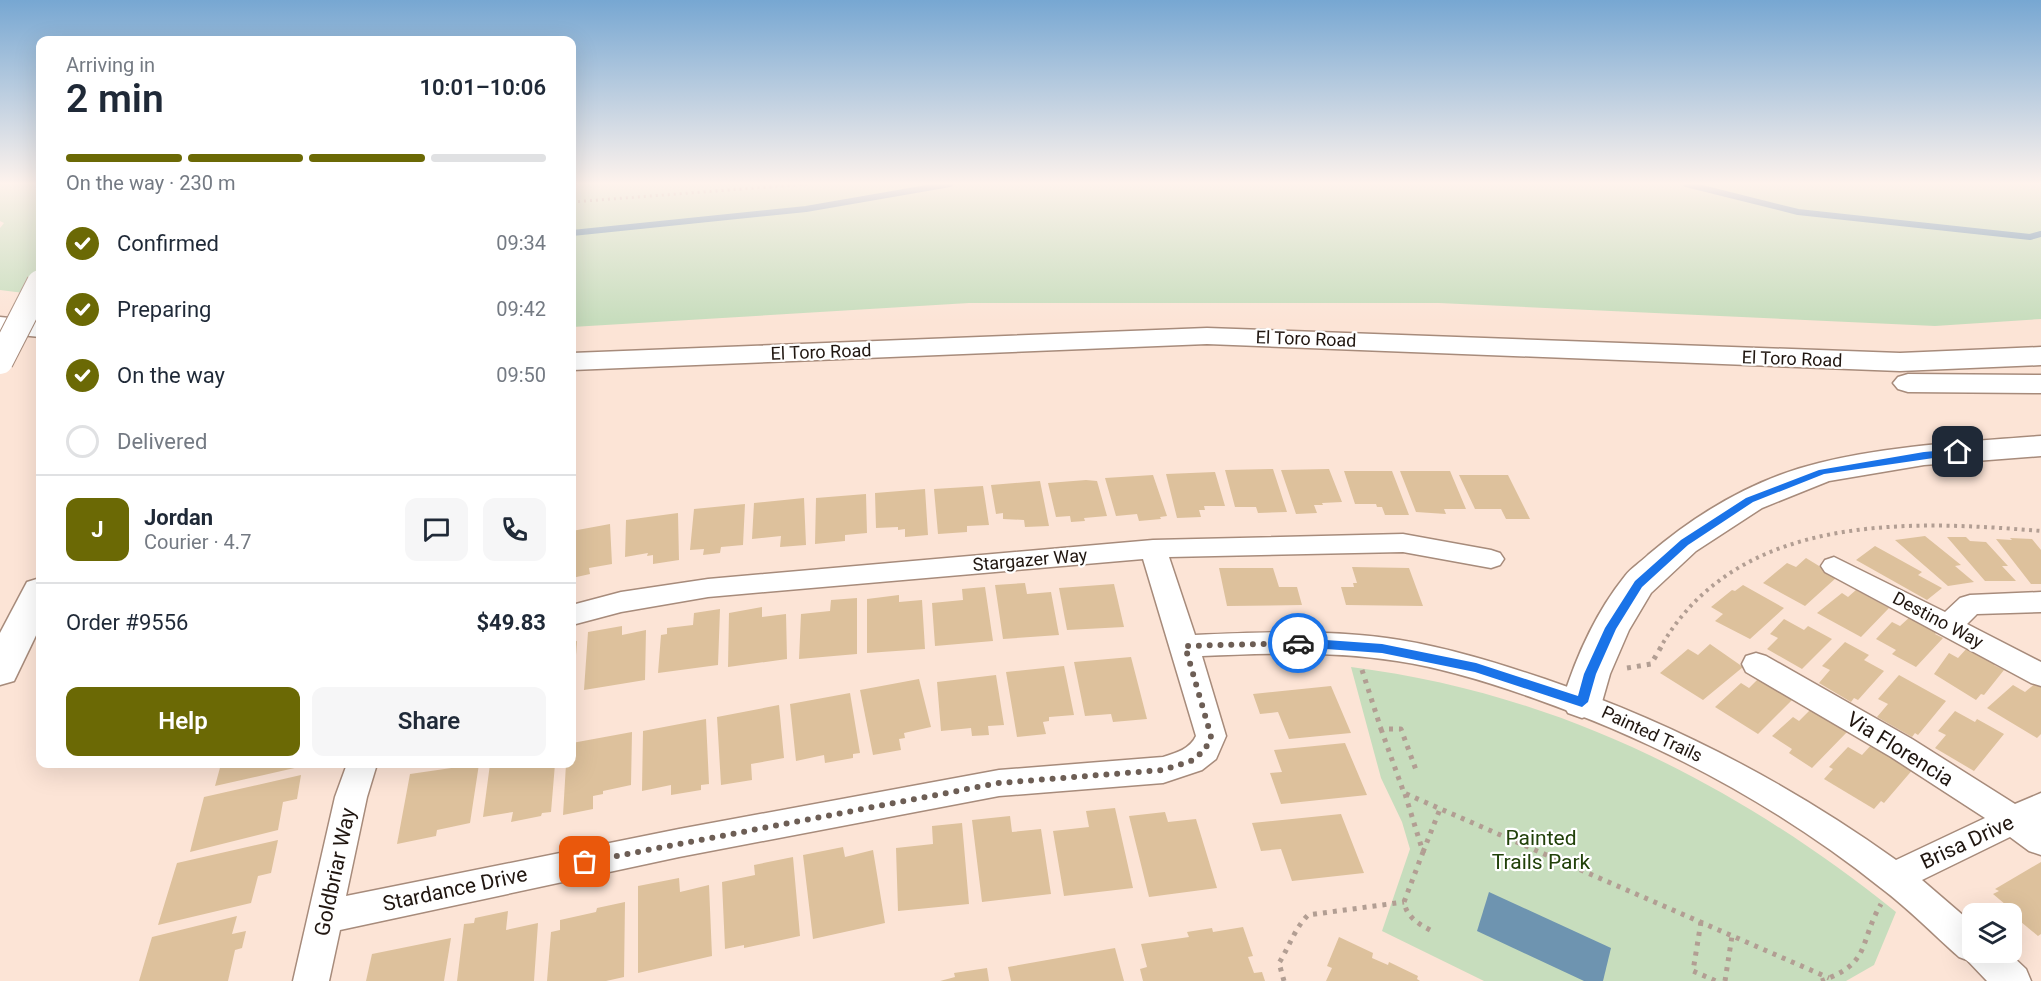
<!DOCTYPE html>
<html lang="en">
<head>
<meta charset="utf-8">
<style>
	body { margin:0; font-family:Roboto,sans-serif; background:#f6f6f7; color:#1f2937; height:100vh; display:flex; flex-direction:column; font-size:22px; white-space:nowrap }
	* { box-sizing:border-box; margin:0 }
	p { font-size:20px; color:#747a83 }
	.icon { flex:none; width:33px; height:33px; fill:none; stroke:currentColor; stroke-width:2; stroke-linecap:round; stroke-linejoin:round }
	.map { position:relative; flex:1; overflow:hidden }
	.sheet { position:absolute; left:36px; top:36px; width:540px; height:732px; display:flex; flex-direction:column; background:#fff; border-radius:12px; box-shadow:0 6px 24px #0002 }
	.sheet>* { flex:none }
	.buttons { position:absolute; left:1962px; top:903px; display:grid; gap:12px }
	.buttons a { display:grid; place-items:center; width:60px; height:60px; border-radius:12px; background:#fff; box-shadow:0 6px 24px #0002; font-size:30px }
	.pin { position:absolute; display:grid; place-items:center; width:51px; height:51px; color:#fff; margin:-26px; border-radius:12px; box-shadow:0 3px 9px #0006 }
	.courier { position:absolute; display:grid; place-items:center; width:60px; height:60px; margin:-30px; border:4px solid #1a73e8; border-radius:50%; background:#fff; color:#222; box-shadow:0 2px 8px #0007 }
	.summary em { font-style:normal; font-weight:600 }
	.summary div { display:flex; flex-direction:column-reverse }
	.summary { display:flex; align-items:center; justify-content:space-between; height:102px; padding:0 30px }
	h1 { font-size:39px; font-weight:600; line-height:45px }
	.bar { display:grid; grid-template-columns:repeat(4,1fr); gap:9px 6px; align-content:center; height:72px; padding:0 30px }
	.bar i { height:8px; border-radius:4px; background:#e0e1e3 }
	.bar .on { background:#6b6905 }
	.bar p { grid-column:span 4 }
	.line { display:flex; align-items:center; gap:15px; padding:0 30px; border-top:2px solid #e0e1e3 }
	.line div { flex:1 }
	.round { display:grid; place-items:center; flex:none; width:63px; height:63px; border-radius:12px; background:#f6f6f7 }
	ol { padding:0 30px; list-style:none }
	li { display:flex; align-items:center; gap:18px; height:66px }
	li p { margin-inline-start:auto }
	li .icon { padding:6px; border-radius:50%; background:#6b6905; color:#fff; stroke-width:4 }
	li:last-child { color:#747a83 }
	li i { width:33px; height:33px; border:3px solid #e0e1e3; border-radius:50% }
	.button { display:flex; gap:12px; margin-top:auto; padding:12px 30px }
	.button a { flex:1; height:69px; border-radius:12px; background:#6b6905; color:#fff; font-size:24px; font-weight:600; line-height:69px; text-align:center }
	.button a+a { background:#f6f6f7; color:#1f2937 }
	.map>svg:first-child { display:block }
	.green { fill:#c7ddbd }
	.water { fill:#6e94b0 }
	.lines { fill:none; stroke-linecap:round; stroke-linejoin:round }
	.stream { stroke:#6e94b0; stroke-width:6 }
	.building { fill:#ddc19c }
	.street-casing { stroke:#a78b7b; stroke-width:3 }
	.secondary-casing { stroke:#a78b7b; stroke-width:3 }
	.primary-casing { stroke:#a78b7b; stroke-width:3 }
	.highway-casing { stroke:#a78b7b; stroke-width:3 }
	.path-far2 { stroke:#b29e93; stroke-width:3; stroke-dasharray:2 4; stroke-linecap:butt }
	.path-far1 { stroke:#b29e93; stroke-width:4; stroke-dasharray:3 4.5; stroke-linecap:butt }
	.path { stroke:#b29e93; stroke-width:5; stroke-dasharray:4 6; stroke-linecap:butt }
	.street { fill:#fff; fill-rule:evenodd }
	.secondary { fill:#fff; fill-rule:evenodd }
	.primary { fill:#fff; fill-rule:evenodd }
	.highway { fill:#fff; fill-rule:evenodd }
	.highway-bridge-casing { stroke:#a78b7b; stroke-width:28; stroke-linecap:butt }
	.highway-bridge { stroke:#fff; stroke-width:26 }
	.route { fill:#1a73e8 }
	.done { stroke:#6d5e55; stroke-width:6; stroke-dasharray:0 10.8 }
	.labels { text-anchor:middle; stroke-width:4.5; stroke-linejoin:round; paint-order:stroke }
	.street-label { font-size:18px; fill:#201610; stroke:#fff }
	.near-street-label { font-size:21px; fill:#201610; stroke:#fff }
	.near-park-label { font-size:21px; fill:#214109; stroke:#fff }
</style>
</head>
<body>
<div class="map">
<svg width="2041" height="981" viewBox="0 0 2041 981">
	<rect width="100%" height="100%" fill="#fce4d6"/>
	<!-- green -->
	<g class="green">
		<path d="M0,184H40V295L0,290V228L4,223L0,221Z"/>
		<path d="M572,184H2041V319L1935,326L1439,303H969L572,327Z"/>
		<path d="M1351,667C1557,693 1735,783 1896,912L1874,965L1846,981H1484L1382,931L1410,849L1402,822L1381,778Z"/>
	</g>
	<!-- water -->
	<path class="water" d="M1489,892L1611,948L1603,981H1584L1477,931Z"/>
	<g class="lines">
		<!-- stream -->
		<g class="stream">
			<path d="M1686,184L1798,212L2030,237L2041,234"/>
			<path d="M572,233L806,209L950,184"/>
		</g>
	</g>
	<!-- building -->
	<g class="building">
		<path d="M1273,469L1287,512L1258,513L1256,507H1235L1225,470Z"/>
		<path d="M1329,469L1342,502L1322,503L1323,505H1314L1317,513L1296,514L1281,470Z"/>
		<path d="M1344,471H1392L1409,515H1385L1382,507H1377L1376,504H1355Z"/>
		<path d="M1400,471H1450L1466,509H1444L1446,514L1416,512Z"/>
		<path d="M1215,472L1225,506H1204L1205,510H1199L1201,517L1177,518L1166,474Z"/>
		<path d="M1153,475L1167,516L1160,517L1161,519L1139,521L1137,514L1116,516L1105,478Z"/>
		<path d="M1459,475H1508L1530,519H1506L1501,509H1475Z"/>
		<path d="M1086,480L1097,481L1107,516L1084,518L1085,521L1071,522L1070,516L1056,517L1048,483Z"/>
		<path d="M1040,481L1049,526L1025,527L1024,520L1003,519V513L996,514L991,485Z"/>
		<path d="M983,486L989,525L967,526V532L938,534L934,489Z"/>
		<path d="M925,489L928,535L905,537V529L898,530V527L876,528L875,493Z"/>
		<path d="M866,494L867,533L845,535V541L815,544L816,498Z"/>
		<path d="M804,498L806,545L780,547L781,536L752,539L754,503Z"/>
		<path d="M745,504L743,545L721,547L720,553L703,555L704,549L690,550L694,509Z"/>
		<path d="M678,513L679,560L653,564V555L647,556L648,553L625,557L626,520Z"/>
		<path d="M610,524L612,564L589,568L590,574L572,578V531Z"/>
		<path d="M1925,536L1961,565L1955,566L1974,582L1948,586L1895,540Z"/>
		<path d="M1947,537H1966L1970,541L1986,542L2008,566H2002L2016,581H1985Z"/>
		<path d="M2010,538L2032,539L2041,550V584H2031L1996,539L2012,540Z"/>
		<path d="M1875,546L1922,572L1918,575L1942,588L1927,600L1856,560Z"/>
		<path d="M1806,558L1837,577L1805,606L1763,583L1787,563L1796,567Z"/>
		<path d="M1352,567L1409,568L1423,606L1346,605L1341,587H1354L1353,583H1357Z"/>
		<path d="M1219,568H1273L1279,587H1297L1302,605L1227,606Z"/>
		<path d="M1025,583L1027,594L1051,592L1059,635L1003,639L995,585Z"/>
		<path d="M1114,584L1124,627L1067,630L1059,588Z"/>
		<path d="M1743,585L1784,608L1750,639L1715,621L1723,614L1711,607L1732,590L1735,591Z"/>
		<path d="M985,587L993,641L935,646L932,603L963,600L962,589Z"/>
		<path d="M1856,590L1889,608L1861,637L1817,613L1842,593L1848,597Z"/>
		<path d="M899,595V602L922,600L925,649L867,653V599Z"/>
		<path d="M857,598V654L799,659L801,614L830,611L831,600Z"/>
		<path d="M762,607V617L786,614L787,659L728,667L729,613Z"/>
		<path d="M720,609L718,665L658,673L661,635L667,634V628L693,625L694,613Z"/>
		<path d="M1911,616L1938,631L1935,634L1943,638L1916,667L1892,654L1896,650L1876,639L1892,622L1900,626Z"/>
		<path d="M1784,619L1804,630L1808,626L1832,639L1802,669L1767,649L1778,638L1770,634Z"/>
		<path d="M622,626V635L646,630L645,680L584,690L588,632Z"/>
		<path d="M577,641L573,698H572V642Z"/>
		<path d="M1845,642L1869,655L1864,660L1884,671L1858,700L1854,698L1851,702L1819,683L1830,670L1822,666Z"/>
		<path d="M1710,644L1743,667L1703,700L1660,673L1688,649L1698,655Z"/>
		<path d="M1968,647L1997,662L1994,665L2004,670L1984,695L1981,694L1976,700L1934,674L1949,653L1958,658Z"/>
		<path d="M1131,657L1147,719L1113,722L1111,714L1085,716L1074,662Z"/>
		<path d="M1064,666L1074,715L1049,717V721L1043,722L1046,734L1017,737L1006,672Z"/>
		<path d="M996,675L1004,725L988,726L989,735L972,736L971,728L941,731L937,682Z"/>
		<path d="M1899,675L1946,701L1918,735L1915,733L1912,737L1877,717L1888,704L1878,699Z"/>
		<path d="M919,679L931,727L904,733L905,738L899,739L901,750L873,755L860,690Z"/>
		<path d="M1758,679L1792,700L1758,734L1715,707L1741,683L1749,688Z"/>
		<path d="M2037,682L2041,684V734L2037,738L1987,708L2013,685L2025,692Z"/>
		<path d="M1331,686L1351,733L1289,739L1278,712L1260,714L1253,694Z"/>
		<path d="M850,693L860,753L853,754V758L825,763L824,755L796,761L790,704Z"/>
		<path d="M779,705L784,758L751,764L752,780L721,785L717,717Z"/>
		<path d="M1812,708L1848,731L1812,768L1789,753L1792,749L1772,736L1793,717L1799,721Z"/>
		<path d="M1955,711L1975,722L1977,719L2004,734L1974,771L1935,748L1946,735L1938,731Z"/>
		<path d="M706,719L709,784L701,785V790L671,795V785L642,791L643,731Z"/>
		<path d="M632,732L631,785L603,791V794L593,796V809L563,815L566,764H572V743Z"/>
		<path d="M1345,743L1367,795L1281,804L1270,773L1282,772L1274,750Z"/>
		<path d="M1873,743L1914,768L1884,803L1881,801L1874,809L1824,779L1833,769L1829,767L1848,747L1862,755Z"/>
		<path d="M221,764H299V767L215,786Z"/>
		<path d="M479,764L470,823L437,830L436,836L397,844L410,774Z"/>
		<path d="M490,764H555L551,812L542,813L541,816L511,822L513,812L483,817Z"/>
		<path d="M301,775L297,799L283,802L278,830L190,852L204,797Z"/>
		<path d="M1115,808L1133,888L1064,896L1053,831L1089,827L1086,811Z"/>
		<path d="M1165,812L1168,822L1196,819L1217,888L1149,897L1129,816Z"/>
		<path d="M1341,814L1364,873L1292,881L1281,849L1261,851L1252,823Z"/>
		<path d="M1010,816L1012,832L1041,829L1051,894L982,902L972,820Z"/>
		<path d="M962,823L969,904L898,911L896,848L933,844L932,826Z"/>
		<path d="M278,840L271,873L258,876L251,903L158,925L177,863Z"/>
		<path d="M843,847L845,857L873,850L885,923L813,939L803,855Z"/>
		<path d="M793,857L800,936L744,948V945L725,949L722,882L755,875L754,865Z"/>
		<path d="M2041,862V934L2038,936L2009,912L2012,910L1993,894L1999,891L1995,889Z"/>
		<path d="M679,878L680,892L709,885L712,956L638,973V886Z"/>
		<path d="M625,902L624,977L606,981H547L551,932L560,930V920L596,912L597,908Z"/>
		<path d="M508,911L506,930L538,923L534,981H457L464,924L474,923L475,918Z"/>
		<path d="M237,916L232,934L246,931L242,948L235,950L228,981H139L152,937Z"/>
		<path d="M1243,927L1253,956L1248,957L1254,973L1262,972L1265,981H1143L1140,969L1147,967L1141,944L1189,937L1187,932L1212,928L1213,932Z"/>
		<path d="M1339,937L1373,953L1372,958L1388,965L1389,962L1418,976L1417,979L1420,981H1326L1332,968L1327,966Z"/>
		<path d="M451,938L444,981H366L372,954Z"/>
		<path d="M1115,948L1124,981H1011L1008,967Z"/>
		<path d="M987,968L989,981H940L955,977L954,973Z"/>
	</g>
	<g class="lines">
		<defs>
			<g id="street">
				<path d="M1403,534L1491,550L1500,553L1504,559L1500,565L1491,568L1403,552L1169,557L1195,635C1263,632 1333,629 1400,640C1449,648 1497,663 1545,679C1671,722 1787,782 1896,860L1985,818L1891,757L1746,672L1742,664L1746,656L1756,653L1766,656L1912,739L2015,804L2041,793V855L2029,851L2010,837L1922,880L1972,923V952H2008L2026,969L2031,981H1987L1967,960L1959,957C1933,934 1909,909 1881,888C1778,806 1661,743 1536,699C1491,683 1444,668 1397,661C1332,651 1267,653 1202,656L1226,736L1216,759L1202,770L1163,783L999,796L679,857L340,930L329,981H293L335,797L347,764H377L367,797L346,896L679,829L999,770L1163,757C1176,753 1190,749 1196,736L1143,559L708,597L621,612L572,625V605L621,592L708,579L1153,540Z"/>
				<path d="M1834,557L1945,612L1960,598L1970,595L2041,592V612L1977,614L1967,624L2041,662V686L2031,683L1825,572L1821,566L1825,560Z"/>
			</g>
			<path id="secondary" d="M2041,436V456L1924,465L1829,481L1762,508L1696,551L1651,593L1629,630L1610,674L1602,702L1596,713L1582,718L1568,713L1562,702C1575,659 1596,612 1625,576C1631,568 1641,562 1648,555C1697,513 1756,478 1819,463C1892,445 1967,442 2041,436Z"/>
			<g id="primary">
				<path d="M0,317L40,321V337L0,333Z"/>
				<path d="M1207,328L1900,353L2041,347V365L1900,371L1207,344L572,370V353Z"/>
				<path d="M1908,374L2041,375V393L1908,392L1898,389L1893,383L1898,377Z"/>
			</g>
			<path id="highway" d="M40,578V627L14,681L0,685V633L27,582Z"/>
		</defs>
		<!-- street casing -->
		<use href="#street" class="street-casing"/>
		<!-- secondary casing -->
		<use href="#secondary" class="secondary-casing"/>
		<!-- primary casing -->
		<use href="#primary" class="primary-casing"/>
		<!-- highway casing -->
		<use href="#highway" class="highway-casing"/>
		<!-- path-far2 -->
		<path class="path-far2" d="M572,202L807,184"/>
		<!-- path-far1 -->
		<path class="path-far1" d="M1663,643C1741,513 1908,520 2041,531"/>
		<!-- path -->
		<g class="path">
			<path d="M1627,668L1651,664L1664,642"/>
			<path d="M1362,670L1381,729H1401L1416,770"/>
			<path d="M1381,729L1404,793L1829,978"/>
			<path d="M1405,794L1423,852L1404,902C1407,918 1419,924 1432,931"/>
			<path d="M1423,852L1440,809"/>
			<path d="M1701,922L1693,971L1716,981"/>
			<path d="M1284,981L1279,963C1289,947 1295,928 1308,915L1404,902"/>
			<path d="M1725,981L1732,936"/>
			<path d="M1821,981C1872,963 1858,944 1881,904"/>
		</g>
		<!-- street -->
		<use href="#street" class="street"/>
		<!-- secondary -->
		<use href="#secondary" class="secondary"/>
		<!-- primary -->
		<use href="#primary" class="primary"/>
		<!-- highway -->
		<use href="#highway" class="highway"/>
		<defs>
			<path id="highway-bridge" d="M0,361L40,283"/>
		</defs>
		<!-- highway-bridge casing -->
		<use href="#highway-bridge" class="highway-bridge-casing"/>
		<!-- highway-bridge -->
		<use href="#highway-bridge" class="highway-bridge"/>
	</g>
	<!-- sky -->
	<linearGradient id="sky" x2="0" y2="1"><stop stop-color="#77a7d2"/><stop offset="0.57" stop-color="#fef3ed"/><stop offset="1" stop-color="#fef3ed" stop-opacity="0"/></linearGradient>
	<rect width="2041" height="322" fill="url(#sky)"/>
	<!-- route -->
	<path class="route" d="M1958,449L1963,452L1961,454L1824,474L1753,502L1688,545L1642,587L1616,629L1596,674L1588,702L1582,707L1475,672L1382,653L1298,647L1293,643L1298,638L1382,644L1476,663L1578,696L1584,674L1605,628L1635,581L1681,540L1746,498L1819,470L1924,452Z"/>
	<g class="lines">
		<!-- done -->
		<path class="done" d="M585,862L999,783L1163,770L1191,761L1205,750L1211,736L1185,646L1298,643"/>
	</g>
	<g class="labels">
		<!-- street labels -->
		<g class="street-label">
			<text transform="translate(1306 339) rotate(2)" y="6">El Toro Road</text>
			<text transform="translate(821 352) rotate(-2)" y="6">El Toro Road</text>
			<text transform="translate(1792 359) rotate(2)" y="6">El Toro Road</text>
			<text transform="translate(1030 560) rotate(-5)" y="6">Stargazer Way</text>
			<text transform="translate(1938 620) rotate(28)" y="6">Destino Way</text>
			<text transform="translate(1652 734) rotate(25)" y="6">Painted Trails</text>
		</g>
		<!-- near-street labels -->
		<g class="near-street-label">
			<text transform="translate(1900 749) rotate(32)" y="7">Via Florencia</text>
			<text transform="translate(1967 842) rotate(-25)" y="7">Brisa Drive</text>
			<text transform="translate(335 872) rotate(-78)" y="7">Goldbriar Way</text>
			<text transform="translate(455 889) rotate(-12)" y="7">Stardance Drive</text>
		</g>
		<!-- near-park labels -->
		<g class="near-park-label">
			<text x="1541" y="845">Painted<tspan x="1541" dy="24">Trails Park</tspan></text>
		</g>
	</g>
</svg>
<div class="buttons">
<a><svg class="icon" aria-label="layers" viewBox="0 0 24 24"><path d="M12 4l9 5-9 5-9-5zM3 14l9 5 9-5"/></svg></a>
</div>
<div class="pin" style="left:585px;top:862px;background:#ea580c"><svg class="icon" aria-label="bag" viewBox="0 0 24 24"><path d="M5 8h14l-1 12H6zM9 8a3 3 0 0 1 6 0"/></svg></div>
<div class="pin" style="left:1958px;top:452px;background:#1f2937"><svg class="icon" aria-label="home" viewBox="0 0 24 24"><path d="M3 11l9-7 9 7M6 9v11h12V9"/></svg></div>
<div class="courier" style="left:1298px;top:643px"><svg class="icon" aria-label="car" viewBox="0 0 24 24"><path d="M5 17H2v-5l4-1 3-4h7l3 4 3 1v5h-3M9 17h6M6 11h13"/><circle cx="7" cy="17" r="2"/><circle cx="17" cy="17" r="2"/></svg></div>
<section class="sheet">
<div class="summary"><div><h1>2 min</h1><p>Arriving in</p></div><em>10:01–10:06</em></div>
<div class="bar"><i class="on"></i><i class="on"></i><i class="on"></i><i></i><p>On the way · 230 m</p></div>
<ol>
<li><svg class="icon" aria-label="check" viewBox="0 0 24 24"><path d="M5 12l5 5 9-10"/></svg>Confirmed<p>09:34</p></li>
<li><svg class="icon" aria-label="check" viewBox="0 0 24 24"><path d="M5 12l5 5 9-10"/></svg>Preparing<p>09:42</p></li>
<li><svg class="icon" aria-label="check" viewBox="0 0 24 24"><path d="M5 12l5 5 9-10"/></svg>On the way<p>09:50</p></li>
<li><i></i>Delivered</li>
</ol>
<div class="line" style="height:108px"><b class="round" style="background:#6b6905;color:#fff">J</b><div><b>Jordan</b><p>Courier · 4.7</p></div><a class="round"><svg class="icon" aria-label="chat" viewBox="0 0 24 24"><path d="M4 5h16v11H9l-5 4z"/></svg></a><a class="round"><svg class="icon" aria-label="phone" viewBox="0 0 24 24"><path d="M5 4h4l2 5-3 2q2 4 5 5l2-3 5 2v4C11 20 4 13 5 4z"/></svg></a></div>
<div class="line" style="height:78px"><div>Order #9556</div><b>$49.83</b></div>
<div class="button"><a>Help</a><a>Share</a></div>
</section>
</div>
</body>
</html>
